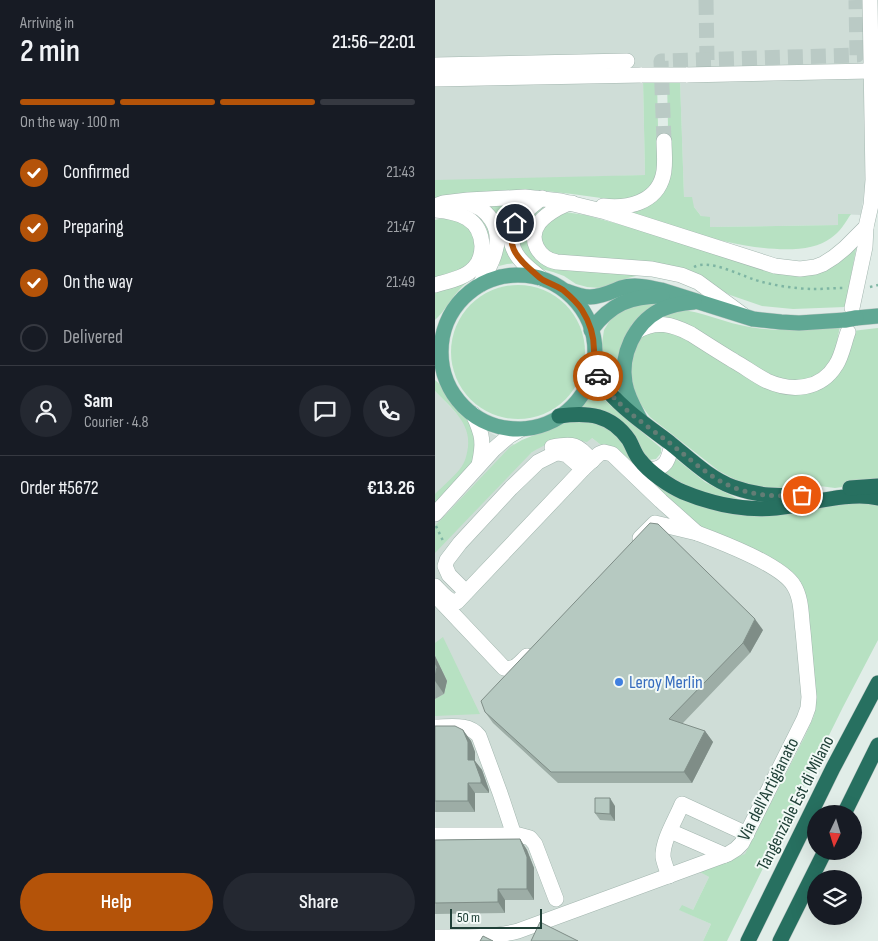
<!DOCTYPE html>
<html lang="en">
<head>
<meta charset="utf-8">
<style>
	body { margin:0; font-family:"Sofia Sans Condensed",sans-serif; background:#242831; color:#f1f3f6; height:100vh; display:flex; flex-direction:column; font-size:19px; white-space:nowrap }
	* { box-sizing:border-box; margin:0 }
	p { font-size:16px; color:#9ea1a6 }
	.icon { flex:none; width:28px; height:28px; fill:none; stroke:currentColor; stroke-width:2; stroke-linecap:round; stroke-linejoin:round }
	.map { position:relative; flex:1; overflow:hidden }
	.sheet { display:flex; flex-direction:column; background:#171b24; width:435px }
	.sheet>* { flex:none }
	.needle { width:32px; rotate:184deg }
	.buttons { position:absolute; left:372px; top:805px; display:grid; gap:10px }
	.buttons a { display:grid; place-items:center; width:55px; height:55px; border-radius:50%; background:#171b24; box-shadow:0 5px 20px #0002; font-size:25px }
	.scale { position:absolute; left:15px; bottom:12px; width:92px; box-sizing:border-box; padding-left:5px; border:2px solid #1f4037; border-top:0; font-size:14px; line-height:18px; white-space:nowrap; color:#1f4037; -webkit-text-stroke:4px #f2f9f6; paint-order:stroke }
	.pin { position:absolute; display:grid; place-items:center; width:42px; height:42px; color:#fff; margin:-21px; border:2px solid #fff; border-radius:50%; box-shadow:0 1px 5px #0007 }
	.courier { position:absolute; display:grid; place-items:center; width:50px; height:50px; margin:-25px; border:4px solid #b45309; border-radius:50%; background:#fff; color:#222; box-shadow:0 1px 6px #0007 }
	.headline em { font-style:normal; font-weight:600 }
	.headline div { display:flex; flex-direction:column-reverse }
	.headline { display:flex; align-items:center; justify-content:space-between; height:85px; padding:0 20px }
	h1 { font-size:32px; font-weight:600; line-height:38px }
	.bar { display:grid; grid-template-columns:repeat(4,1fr); gap:8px 5px; align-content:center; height:60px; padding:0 20px }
	.bar i { height:6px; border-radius:4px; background:#363941 }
	.bar .current { background:#b45309 }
	.bar p { grid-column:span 4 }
	.line { display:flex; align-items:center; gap:12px; padding:0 20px; border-top:1px solid #363941 }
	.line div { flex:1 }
	.round { display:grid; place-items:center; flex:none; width:52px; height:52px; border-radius:26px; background:#242831 }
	ol { padding:0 20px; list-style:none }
	li { display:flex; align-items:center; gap:15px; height:55px }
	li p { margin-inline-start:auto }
	li .icon { padding:5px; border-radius:50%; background:#b45309; color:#fff; stroke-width:4 }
	li:last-child { color:#9ea1a6 }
	li i { width:28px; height:28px; border:2px solid #363941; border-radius:50% }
	.action { display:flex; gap:10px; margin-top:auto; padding:10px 20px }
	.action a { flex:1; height:58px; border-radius:30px; background:#b45309; color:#fff; font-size:20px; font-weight:600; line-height:58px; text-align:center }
	.action a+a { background:#242831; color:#f1f3f6 }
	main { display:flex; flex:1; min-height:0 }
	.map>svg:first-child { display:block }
	.built { fill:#cfddd7 }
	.green { fill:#b7e1c2 }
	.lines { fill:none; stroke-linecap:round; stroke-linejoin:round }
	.minor-tunnel { stroke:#bacac5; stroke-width:15; stroke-dasharray:15 8; stroke-linecap:butt }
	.minor-casing { stroke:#a3b6af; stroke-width:16 }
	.major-casing { stroke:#c0cac7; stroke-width:16 }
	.highway-casing { stroke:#c0cac7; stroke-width:16 }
	.path { stroke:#7eb5a3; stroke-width:2.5; stroke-dasharray:2.5 4; stroke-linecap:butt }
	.minor { stroke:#fff; stroke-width:15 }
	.major { stroke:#60a894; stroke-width:15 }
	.highway { stroke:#277060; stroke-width:15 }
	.minor-bridge-casing { stroke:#a3b6af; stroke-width:16; stroke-linecap:butt }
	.major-bridge-casing { stroke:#c0cac7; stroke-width:16; stroke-linecap:butt }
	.minor-bridge { stroke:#fff; stroke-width:15 }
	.major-bridge { stroke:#60a894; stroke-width:15 }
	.wall { fill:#9dada6 }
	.shaded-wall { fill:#7f8d87 }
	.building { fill:#b6c9c1; stroke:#7f8d87 }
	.done { stroke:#637d75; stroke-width:5; stroke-dasharray:0 9 }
	.route { stroke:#b45309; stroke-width:6 }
	.shop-dot { fill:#3f7fe0; stroke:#f2f9f6; stroke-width:2 }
	.labels { text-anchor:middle; stroke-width:4; stroke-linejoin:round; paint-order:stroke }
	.shop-label { font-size:18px; fill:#366cbe; stroke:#f2f9f6; text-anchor:start }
	.street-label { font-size:18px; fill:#1f4037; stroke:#f2f9f6 }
</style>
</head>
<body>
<main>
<section class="sheet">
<div class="headline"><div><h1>2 min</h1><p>Arriving in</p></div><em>21:56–22:01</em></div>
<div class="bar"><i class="current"></i><i class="current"></i><i class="current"></i><i></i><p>On the way · 100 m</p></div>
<ol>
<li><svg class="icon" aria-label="check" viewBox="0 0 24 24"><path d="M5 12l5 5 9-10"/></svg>Confirmed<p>21:43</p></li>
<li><svg class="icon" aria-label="check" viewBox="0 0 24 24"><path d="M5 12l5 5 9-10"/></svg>Preparing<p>21:47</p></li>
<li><svg class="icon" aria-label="check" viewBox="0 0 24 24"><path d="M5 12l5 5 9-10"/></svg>On the way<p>21:49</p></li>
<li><i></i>Delivered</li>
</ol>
<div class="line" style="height:90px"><a class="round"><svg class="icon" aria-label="person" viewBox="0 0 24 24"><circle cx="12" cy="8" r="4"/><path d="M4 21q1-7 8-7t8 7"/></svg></a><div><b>Sam</b><p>Courier · 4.8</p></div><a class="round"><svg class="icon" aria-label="chat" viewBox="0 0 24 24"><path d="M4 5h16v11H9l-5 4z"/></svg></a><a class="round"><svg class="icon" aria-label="phone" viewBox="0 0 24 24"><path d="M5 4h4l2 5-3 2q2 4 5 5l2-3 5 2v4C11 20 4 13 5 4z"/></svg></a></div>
<div class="line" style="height:65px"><div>Order #5672</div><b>€13.26</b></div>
<div class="action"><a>Help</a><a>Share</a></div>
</section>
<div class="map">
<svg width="443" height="941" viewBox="0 0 443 941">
	<rect width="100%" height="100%" fill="#e1ede8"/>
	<!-- built -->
	<g class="built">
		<path d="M0,0H429L430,185L426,215L403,214V225L275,227L259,207L249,197L245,80L208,81L210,175L0,182Z"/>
		<path d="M0,391L26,418L96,453L109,444L124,440L157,438L166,445L172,447L281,535L350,566L362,577L370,593L381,701L379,716L369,738L310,855L266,872L274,877L258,910H245L276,924L268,941H0Z"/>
	</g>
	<!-- green -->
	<g class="green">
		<path d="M245,79L249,197H257L259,207L266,216L275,217V227L403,225V214H416C410,223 405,232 396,238C355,269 240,228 194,214L234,175L232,80Z"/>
		<path d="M208,80H222L224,175L210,195L188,201L137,194L102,190L67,191L28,194L0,200V180L210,175Z"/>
		<path d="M89,203L79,212L73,226L81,263L72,264L64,266L66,256L50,205Z"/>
		<path d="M121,204L95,224L112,267L123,270L169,271L209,274L193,278L165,288L152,287L141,284L129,276L118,272L99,267L91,259L82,237L84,224L105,206Z"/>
		<path d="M35,209C37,209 40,210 42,211C54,219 59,246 54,258C49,272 34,279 25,289C16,299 10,311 0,320V290C9,287 21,285 30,281C51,270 57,245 47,224C44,218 38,214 35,209Z"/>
		<path d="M130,212L150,215L198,228L358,274L422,244L410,307L358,309L327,306L295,295L267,280L124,259L106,248L104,228Z"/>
		<path d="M8,218H21L38,232L40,255L35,266L0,279V220Z"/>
		<circle cx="83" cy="352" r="67"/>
		<path d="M228,301L210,312L197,324L188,340L184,358L185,393L176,383L168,369L166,350L169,330L179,314L191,305Z"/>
		<path d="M245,310C266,311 285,321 305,325C338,333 372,330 405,326L400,352L393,365L381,377L364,382L348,381L219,319Z"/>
		<path d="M443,328V482L400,488L377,485L341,488L321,486L301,480L284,471L215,417L198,394L194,377L198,348L204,338L211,334L224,330L248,335L329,385L384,388L417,331Z"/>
		<path d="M0,380L9,388L16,401L37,424L42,453L34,469L0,504V494C8,486 22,474 27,466C31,460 32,453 33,447C36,422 15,407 0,391Z"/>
		<path d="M159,389L176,406L226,448V453L221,459L213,460L207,453L144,408L153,399Z"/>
		<path d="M156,420L181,432L201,463L291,510L407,501L443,504V640L408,707L292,941H268L276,924L244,910L247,905L258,910L274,877L265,872L310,854L369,738L379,716L381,701L370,593L362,577L350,566L255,522L172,447L166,445L157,438L152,442C129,437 116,440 96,453L0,553V526L75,447L87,440L119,427L131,421Z"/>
		<path d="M240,458L270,482L305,500C275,495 253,490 228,471Z"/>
		<path d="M8,637L45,714L0,716V699L9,694L12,681L0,656V643Z"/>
	</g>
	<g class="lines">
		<!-- minor-tunnel -->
		<g class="minor-tunnel">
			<path d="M271,0L272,60"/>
			<path d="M229,141L226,61L422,55L421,0"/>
		</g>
		<defs>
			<g id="minor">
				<path d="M0,65L192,61"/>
				<path d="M251,75L435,71"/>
				<path d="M0,79L207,75"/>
				<path d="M29,202C53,207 68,228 60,252C57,264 50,274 45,285"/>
				<path d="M137,203C132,203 128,206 123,208C116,212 109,216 104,223C92,239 104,259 122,262L217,269L246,275L263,282L308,315"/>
				<path d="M0,206L8,203L33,200L90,197L126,201L171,212L340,266L365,269L380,267L388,264L399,257L410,248L431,227L436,205L438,180L435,0"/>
				<path d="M168,206C192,209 221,203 228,176C231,165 229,152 229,141"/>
				<path d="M0,210C24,212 46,218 47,246C47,254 45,262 39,268C30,278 13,281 0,285"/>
				<path d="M107,279C99,272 90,266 84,258C64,232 87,213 107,198"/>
				<path d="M417,308L430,247L431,227"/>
				<path d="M202,331C221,320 237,324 256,334C270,343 284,352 299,361C310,367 320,375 332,381C357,392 386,390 401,365C407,356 409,343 413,332"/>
				<path d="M38,414C48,435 49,443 44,465"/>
				<path d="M117,447C138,443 143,444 157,461"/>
				<path d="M215,470C232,468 233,460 237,445"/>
				<path d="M0,514L59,449L74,436L86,429"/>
				<path d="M0,586C6,592 13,602 22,602L148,469L164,454L169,452L177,454L226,501L262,533L220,523L205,538"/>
				<path d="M31,592L14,575L10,566L12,560L25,543L76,488L103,462L119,454L124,453L132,455L148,469"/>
				<path d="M0,595L69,668C80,671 85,662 92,656"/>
				<path d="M0,727C15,727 34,723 44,736L65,793L79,835"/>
				<path d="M235,831L290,855"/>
				<path d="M0,835H84L95,838L100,844L121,899"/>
				<path d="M234,876C232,870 229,863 228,857C227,841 241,819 247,804L312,834"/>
				<path d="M0,937C28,937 56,938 83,931L293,854L301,849L307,843L369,719L373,708L374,697C372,675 370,653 368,631C366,617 367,599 359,586C347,565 286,542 262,533"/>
			</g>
			<g id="major">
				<circle cx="83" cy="352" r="77"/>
				<path d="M131,291C139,294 147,297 155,297C166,297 176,292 186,288C199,284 213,287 226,290L318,319L346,322L364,323L410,320"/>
				<path d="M421,318L443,316"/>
				<path d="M156,330C176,304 195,296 227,296"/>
				<path d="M205,419C199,408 192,396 190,383C185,355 199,324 225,310C236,305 247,303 259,302"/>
			</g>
			<g id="highway">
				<path d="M159,364C162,374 166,383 173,391C190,411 214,427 235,443C255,459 274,478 298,487C323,496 343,497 370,494"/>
				<path d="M124,416C153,412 176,414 194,440C198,447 200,455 205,460C214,472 234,486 248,492C277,504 309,511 341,508C371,505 414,491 443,498"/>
				<path d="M415,488L443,486"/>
				<path d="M409,814L443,745"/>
				<path d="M313,941L398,768L443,683"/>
				<path d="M345,941L390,851"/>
			</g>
		</defs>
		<!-- minor casing -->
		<use href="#minor" class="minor-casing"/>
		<!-- major casing -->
		<use href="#major" class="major-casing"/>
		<!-- highway casing -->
		<use href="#highway" class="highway-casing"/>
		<!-- path -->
		<g class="path">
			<path d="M259,267C274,259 302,274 318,279C334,285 361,289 379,289C389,289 399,288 409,288"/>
			<path d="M435,287L443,285"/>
			<path d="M1,526L9,543"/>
		</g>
		<!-- minor -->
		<use href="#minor" class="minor"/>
		<!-- major -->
		<use href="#major" class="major"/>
		<!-- highway -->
		<use href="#highway" class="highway"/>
		<defs>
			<path id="minor-bridge" d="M207,75H251"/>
			<path id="major-bridge" d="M410,320L421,318"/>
		</defs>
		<!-- minor-bridge casing -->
		<use href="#minor-bridge" class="minor-bridge-casing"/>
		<!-- major-bridge casing -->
		<use href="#major-bridge" class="major-bridge-casing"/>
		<!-- minor-bridge -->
		<use href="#minor-bridge" class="minor-bridge"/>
		<!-- major-bridge -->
		<use href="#major-bridge" class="major-bridge"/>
	</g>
	<!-- wall -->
	<g class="wall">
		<path d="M328,630L315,653L247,724L270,731L278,742L257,783H123L58,723L50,712Z"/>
		<path d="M0,656L12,681L9,694L0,699Z"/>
		<path d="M0,726L28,730L36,741L40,752V761L47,770L54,790V793H40V812H0Z"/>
		<path d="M180,806V821L165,820L160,813Z"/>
		<path d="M85,839L92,850L99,868V900H70V913L0,914V840Z"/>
	</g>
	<!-- shaded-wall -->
	<g class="shaded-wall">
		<path d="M320,619L328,630L315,653L308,643Z"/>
		<path d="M0,656L12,681L9,694L0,681Z"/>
		<path d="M28,730L36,741L40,752V761L47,770L54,790V793L46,783L33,760Z"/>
		<path d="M270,731L278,742L257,783L249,772Z"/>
		<path d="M33,783L40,793V812L33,801Z"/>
		<path d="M175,798L180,806V821L175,814Z"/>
		<path d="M85,839L92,850L99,868V900L92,889Z"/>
		<path d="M63,889L70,900V913L63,902Z"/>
	</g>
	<!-- building -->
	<g class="building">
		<path d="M215,523L223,524L320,619L308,643L234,719L270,731L249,772H116L50,712L46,701Z"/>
		<path d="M0,663L2,667L0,677Z"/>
		<path d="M0,726H20L28,730L33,742V760H39L46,779V783H33V801H0Z"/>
		<path d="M160,798H175V814L160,813Z"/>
		<path d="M85,839L92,857V889H63V902L0,903V840Z"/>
		<path d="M105,922L143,941H96Z"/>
		<path d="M48,936L58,941H45Z"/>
	</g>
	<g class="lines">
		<!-- done -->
		<path class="done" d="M163,376C178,404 211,425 236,444C255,459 273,476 295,486C319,496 341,497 367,495"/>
		<!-- route -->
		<path class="route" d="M80,223C71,244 80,256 96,270C100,273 103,277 108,280C114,283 122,286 128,290C135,296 142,302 147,310C154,321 159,336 159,350C160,361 158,366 163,376"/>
	</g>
	<!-- markers -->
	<circle class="shop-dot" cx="184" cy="682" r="5"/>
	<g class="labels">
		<!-- shop labels -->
		<g class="shop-label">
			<text x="194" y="688">Leroy Merlin</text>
		</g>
		<!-- street labels -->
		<g class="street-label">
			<text transform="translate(333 789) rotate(-63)" y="6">Via dell'Artigianato</text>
			<text transform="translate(360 803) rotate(-63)" y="6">Tangenziale Est di Milano</text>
		</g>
	</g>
</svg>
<div class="buttons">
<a><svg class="needle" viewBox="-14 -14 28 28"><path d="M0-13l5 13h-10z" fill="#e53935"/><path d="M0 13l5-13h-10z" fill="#9ea1a6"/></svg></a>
<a><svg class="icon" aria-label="layers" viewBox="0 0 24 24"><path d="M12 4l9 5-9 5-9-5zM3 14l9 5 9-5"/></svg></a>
</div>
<div class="scale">50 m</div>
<div class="pin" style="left:367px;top:495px;background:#ea580c"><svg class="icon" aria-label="bag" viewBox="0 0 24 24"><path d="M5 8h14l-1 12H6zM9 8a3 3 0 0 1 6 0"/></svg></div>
<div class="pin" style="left:80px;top:223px;background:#1f2937"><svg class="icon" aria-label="home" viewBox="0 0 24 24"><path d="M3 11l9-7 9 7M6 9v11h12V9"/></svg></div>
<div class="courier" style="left:163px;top:376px"><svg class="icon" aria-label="car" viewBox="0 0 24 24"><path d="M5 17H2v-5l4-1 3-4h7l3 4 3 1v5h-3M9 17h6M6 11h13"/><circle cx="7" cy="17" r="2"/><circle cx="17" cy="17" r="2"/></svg></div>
</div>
</main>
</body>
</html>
